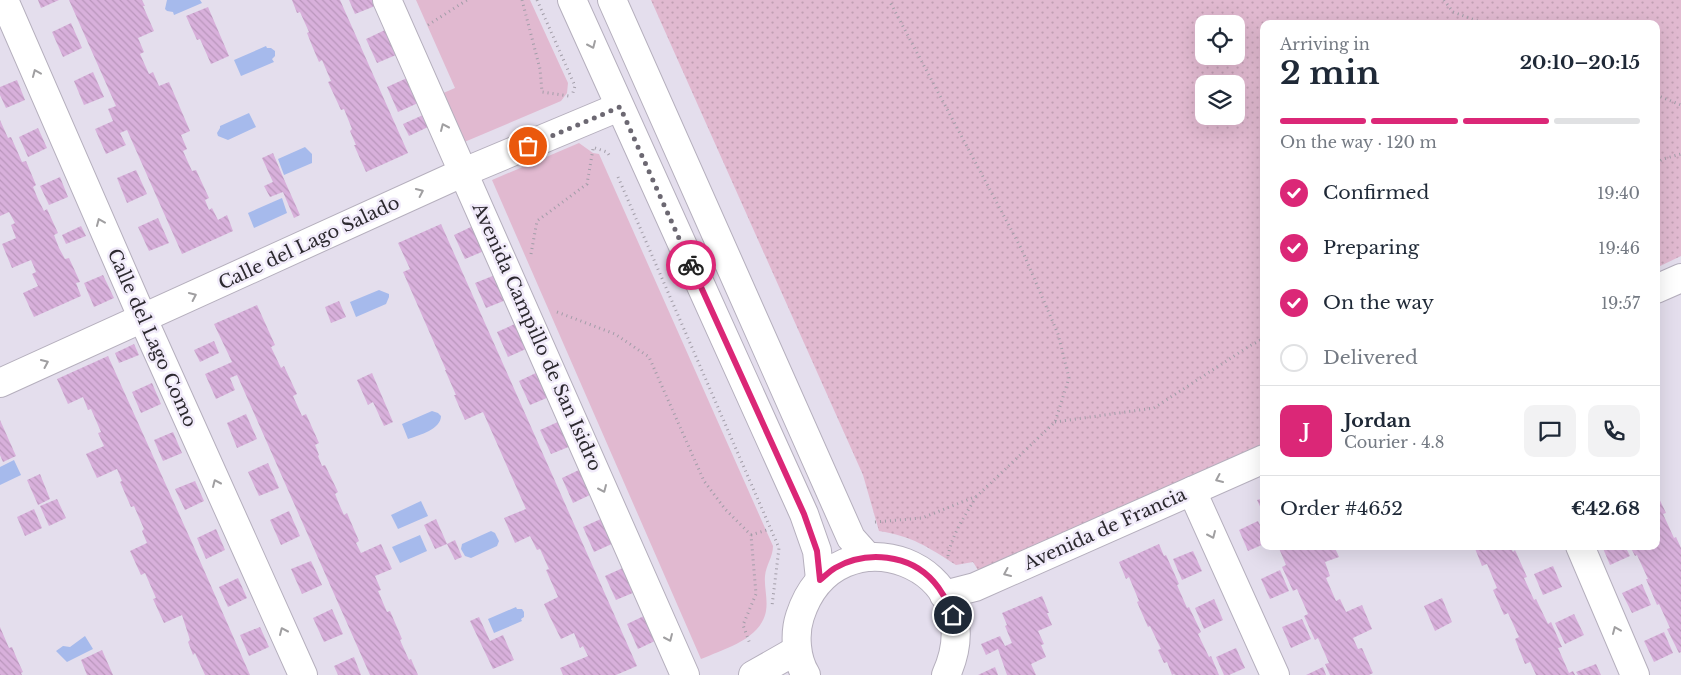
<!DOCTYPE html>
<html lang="en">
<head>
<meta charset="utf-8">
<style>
	body { margin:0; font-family:"Libre Baskerville",serif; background:#f2f2f3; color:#1f2937; height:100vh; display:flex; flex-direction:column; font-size:19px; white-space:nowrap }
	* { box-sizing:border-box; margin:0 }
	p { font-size:16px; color:#747a83 }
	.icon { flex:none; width:28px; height:28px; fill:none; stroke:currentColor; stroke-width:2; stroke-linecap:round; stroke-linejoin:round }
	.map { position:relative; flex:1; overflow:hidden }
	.details { position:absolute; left:1260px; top:20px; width:400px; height:530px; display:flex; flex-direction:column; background:#fff; border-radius:10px; box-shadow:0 5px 20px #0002 }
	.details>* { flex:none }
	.tools { position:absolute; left:1195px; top:15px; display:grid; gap:10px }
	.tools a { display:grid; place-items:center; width:50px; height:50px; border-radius:10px; background:#fff; box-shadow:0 5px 20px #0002; font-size:25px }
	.pin { position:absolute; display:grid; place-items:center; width:42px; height:42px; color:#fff; margin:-21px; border:2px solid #fff; border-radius:50%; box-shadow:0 1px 5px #0007 }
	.courier { position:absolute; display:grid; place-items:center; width:50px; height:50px; margin:-25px; border:4px solid #db2777; border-radius:50%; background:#fff; color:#222; box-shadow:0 1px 6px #0007 }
	.summary em { font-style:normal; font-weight:800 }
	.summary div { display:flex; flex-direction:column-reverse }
	.summary { display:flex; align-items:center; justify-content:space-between; height:85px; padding:0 20px }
	h1 { font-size:32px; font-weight:800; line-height:38px }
	.bar { display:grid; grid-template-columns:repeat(4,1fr); gap:8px 5px; align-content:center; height:60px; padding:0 20px }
	.bar i { height:6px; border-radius:4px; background:#e0e1e3 }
	.bar .current { background:#db2777 }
	.bar p { grid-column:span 4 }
	.line { display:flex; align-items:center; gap:12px; padding:0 20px; border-top:1px solid #e0e1e3 }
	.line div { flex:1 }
	.round { display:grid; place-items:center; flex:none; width:52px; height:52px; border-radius:10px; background:#f2f2f3 }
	ol { padding:0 20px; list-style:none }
	li { display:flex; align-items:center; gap:15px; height:55px }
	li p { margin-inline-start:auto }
	li .icon { padding:5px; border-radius:50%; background:#db2777; color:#fff; stroke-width:4 }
	li:last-child { color:#747a83 }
	li i { width:28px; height:28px; border:2px solid #e0e1e3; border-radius:50% }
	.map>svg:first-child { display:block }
	.grass { fill:url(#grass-dots); fill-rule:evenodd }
	.park { fill:#e1b9d0 }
	.water { fill:#a6baec }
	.building { fill:url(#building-back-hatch) }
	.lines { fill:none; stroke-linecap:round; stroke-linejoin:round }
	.minor-casing { stroke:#b5afbd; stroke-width:30 }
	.path { stroke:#a29da8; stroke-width:3; stroke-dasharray:1 4; stroke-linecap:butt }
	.minor { stroke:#fff; stroke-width:28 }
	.oneway { stroke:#a09fa1 }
	.done { stroke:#6c6872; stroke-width:5; stroke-dasharray:0 9 }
	.route { stroke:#db2777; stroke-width:6 }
	.labels { text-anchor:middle; stroke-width:5; stroke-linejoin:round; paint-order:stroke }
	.street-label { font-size:18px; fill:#2c292f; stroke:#f1ebfa }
</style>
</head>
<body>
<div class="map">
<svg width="1681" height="675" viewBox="0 0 1681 675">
	<defs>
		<pattern id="grass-dots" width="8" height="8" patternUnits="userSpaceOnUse" patternTransform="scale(1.25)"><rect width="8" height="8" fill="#e1b9d0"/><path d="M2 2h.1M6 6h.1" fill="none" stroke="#c19fb3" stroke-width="1.8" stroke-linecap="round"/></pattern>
		<pattern id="building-back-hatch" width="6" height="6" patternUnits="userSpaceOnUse" patternTransform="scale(1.25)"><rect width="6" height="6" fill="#d8b0db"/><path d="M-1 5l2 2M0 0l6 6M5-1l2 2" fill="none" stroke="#ba97bc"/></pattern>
	</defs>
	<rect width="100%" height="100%" fill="#e4deed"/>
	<!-- grass -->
	<path class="grass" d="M651,0H1681V256L1656,268V24H1264V445L1033,550L978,570L973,562L956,565C928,547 912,536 879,531L863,475ZM1204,24H1236V56H1204ZM1204,84H1236V116H1204Z"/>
	<!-- park -->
	<g class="park">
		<path d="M416,0H530L568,83L567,93L561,101L462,143L441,94L455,88Z"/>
		<path d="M579,143L593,153L599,154L773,546C773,557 766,565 765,576C764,587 768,599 766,611C761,639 724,649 701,659L492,180Z"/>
	</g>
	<!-- water -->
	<g class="water">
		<path d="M167,0H200L202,3L174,15L173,12L167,11L165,9Z"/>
		<path d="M266,46L267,48H271L275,51V56L272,59L274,62L241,76L234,60Z"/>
		<path d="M249,113L256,127L228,140L218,136L217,133L220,128V126Z"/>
		<path d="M305,147L312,154V163L284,175L278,159Z"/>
		<path d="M282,198L287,213L254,228L248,213Z"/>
		<path d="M379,290L389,294V297L386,304L356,317L350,302Z"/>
		<path d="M432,411L438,413L441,416C441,429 420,435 408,439L402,424Z"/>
		<path d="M14,460L21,475L0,485V467Z"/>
		<path d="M421,501L428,516L398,529L391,515Z"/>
		<path d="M491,531L495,533L499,541L497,546L471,558L465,556L461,549L462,544Z"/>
		<path d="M420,535L427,551L400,563L392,547Z"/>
		<path d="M516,607L517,609H522L524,612V617L521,619L522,621L494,633L488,619Z"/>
		<path d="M85,636L93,649L67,662L56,651L63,646L70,647Z"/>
	</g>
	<!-- building -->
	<g class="building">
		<path d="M38,0H59L41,8Z"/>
		<path d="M69,0H142L145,6H143L154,31L138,38L144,52L140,54L149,74L153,72L159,86L169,82L190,131L181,135L187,149L183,151L192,171L196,170L209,198L205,200L209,210L212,208L218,220L227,215L233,231L182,254L127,130L120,133L126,145L106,154L95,129L113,121L108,109L116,106Z"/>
		<path d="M292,0H340L408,153L366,172L354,145H356L350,131L352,129L344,109L341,110L328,82L331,81L322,60L319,62L313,48L307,33L309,32L300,12L297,13Z"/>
		<path d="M349,0H372L375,6L355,14Z"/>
		<path d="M208,7L229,56L211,64L200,39L197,40L186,16Z"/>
		<path d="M71,23L82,48L63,57L52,32Z"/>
		<path d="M385,30L396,55L377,63L366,39Z"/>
		<path d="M93,72L104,97L84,105L74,81Z"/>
		<path d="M407,78L418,103L398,112L387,87Z"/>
		<path d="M17,80L25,100L6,108L0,95V87Z"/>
		<path d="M423,115L428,127L409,136L403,124Z"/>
		<path d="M0,120L8,138L11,137L22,162L26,161L36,185L33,187L38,199L44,211L47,209L58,233L54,235L59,248L65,259L69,258L80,282L76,283L81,296L34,317L23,293L38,286L32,274L36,272L31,260L12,268L2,244L16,238L11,225L15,223L9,212L0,216Z"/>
		<path d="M38,128L47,148L28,157L19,137Z"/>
		<path d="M273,153L283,177L300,215L294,218L283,192L270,197L264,186L273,182L262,158Z"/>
		<path d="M136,170L147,194L127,203L117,178Z"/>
		<path d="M60,177L68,197L49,205L40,186Z"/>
		<path d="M158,218L169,243L149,251L138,227Z"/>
		<path d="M441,224L637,666L616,675H563L560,668L588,656L583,646L580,648L574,633L561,639L549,615L544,604L558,597L546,570L549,569L540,549L537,550L530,536L515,543L504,518L526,509L483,412L465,420L454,395H456L445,370H446L403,272L410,269L398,243Z"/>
		<path d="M81,226L86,236L66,244L62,235Z"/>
		<path d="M473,226L484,251L465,259L454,235Z"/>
		<path d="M103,275L114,298L94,307L84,283Z"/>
		<path d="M495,275L506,300L486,308L475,283Z"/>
		<path d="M339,301L346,317L331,323L325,307Z"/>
		<path d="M257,305L275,345L271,347L281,368L284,366L297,394L293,396L302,416L306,414L319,443L315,445L319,455L318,456L322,466L325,465L338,492L335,494L339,504L344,515L347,513L359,541L356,543L361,553L381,544L392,569L375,576L381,590L378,591L387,612L390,611L402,639L400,640L409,660L411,659L418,675H370L237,375L230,378L235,390L216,399L205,374L232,362L214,324Z"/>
		<path d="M517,323L528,348L508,357L497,332Z"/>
		<path d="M214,341L219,353L200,362L194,350Z"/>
		<path d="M134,344L139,355L119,363L115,353Z"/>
		<path d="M108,356L193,545L250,675H205L195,653L193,655L188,642L190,640L182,615L164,623L153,599L156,598L145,573L141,575L130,551L147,543L142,531L144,529L134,506L131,507L120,482L122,481L117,469L97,478L86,454L104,446L98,433L101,432L91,409L88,410L83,397L68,404L57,379Z"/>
		<path d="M538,372L549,397L530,405L519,381Z"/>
		<path d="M372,373L393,422L384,426L373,402L368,405L357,380Z"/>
		<path d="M152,383L161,404L141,413L132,392Z"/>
		<path d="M246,414L257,439L237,448L227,423Z"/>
		<path d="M0,420L16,456L3,462L0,455Z"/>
		<path d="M560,421L571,446L551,454L540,430Z"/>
		<path d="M173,432L182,453L163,461L154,440Z"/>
		<path d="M268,463L279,488L259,496L248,472Z"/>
		<path d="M581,469L592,494L573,503L562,478Z"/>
		<path d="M40,474L50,499L38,505L27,480Z"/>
		<path d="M195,481L204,501L185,510L175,489Z"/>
		<path d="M1656,492L1666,513L1663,514L1674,538L1676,537L1681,548V652L1679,653L1667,629L1670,628L1659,604L1657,605L1646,579H1648L1637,555L1635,556L1630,546H1656Z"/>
		<path d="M1264,498V515L1257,500Z"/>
		<path d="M57,499L66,518L49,526L40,506Z"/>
		<path d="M34,509L42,528L25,536L17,517Z"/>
		<path d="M289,511L300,536L281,545L270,520Z"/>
		<path d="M603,518L614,543L594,552L583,527Z"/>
		<path d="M436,519L447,544L435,549L424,525Z"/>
		<path d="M1258,521L1264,533V544L1248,551L1239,530Z"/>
		<path d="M216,529L225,550L206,559L197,538Z"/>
		<path d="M455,540L462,557L455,560L447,544Z"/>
		<path d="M1159,544L1164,556L1166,555L1179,584L1177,585L1187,608L1189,607L1201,632L1198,634L1209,657L1211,656L1219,675H1175L1174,674L1172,675L1167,662L1164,663L1158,650L1161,649L1150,626L1148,627L1137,602L1139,601L1129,577L1126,579L1119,562Z"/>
		<path d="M1278,546H1334L1339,557L1325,562L1330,576L1326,578L1336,601L1340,599L1346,612L1362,605L1372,629L1353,638L1358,649L1362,648L1373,673L1369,675H1330L1325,664L1329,663L1318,638L1315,640L1304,616L1308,614L1297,589L1293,591L1282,567L1286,565Z"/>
		<path d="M1474,546H1510L1513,552L1515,550L1527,577L1524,578L1534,600L1536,599L1548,624L1551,622L1562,647L1558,648L1569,673L1573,671L1575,675H1536L1530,662L1525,664L1515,639L1519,637L1508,613L1504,615L1493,590L1497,588L1487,564L1482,566Z"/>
		<path d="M1602,546H1625L1630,556L1610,565Z"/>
		<path d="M1193,551L1202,571L1182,580L1173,559Z"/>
		<path d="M311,561L322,585L302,594L291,569Z"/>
		<path d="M1553,566L1562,587L1543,595L1534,574Z"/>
		<path d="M625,567L635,592L616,600L605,576Z"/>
		<path d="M1280,570L1289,591L1270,599L1261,579Z"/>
		<path d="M238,578L247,598L228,607L219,587Z"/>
		<path d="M1642,584L1651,605L1632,613L1622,593Z"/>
		<path d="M1042,596L1049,613H1047L1052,625L1038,631L1044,644L1041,645L1046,657L1031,664L1036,675H1007L998,649L986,655L981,644L1000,636L1005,646L1012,643L1005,626L1007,625L1002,613Z"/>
		<path d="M1442,598L1452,622L1435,631L1424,606Z"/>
		<path d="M1214,599L1223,620L1204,629L1195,608Z"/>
		<path d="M332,609L343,634L324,642L313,618Z"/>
		<path d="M1574,614L1584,635L1565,644L1555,623Z"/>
		<path d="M646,615L657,640L638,649L627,624Z"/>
		<path d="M479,617L490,641L503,635L514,660L493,669L470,621Z"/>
		<path d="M1302,619L1311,639L1291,648L1282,627Z"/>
		<path d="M0,627L9,648L12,647L17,659L23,672L21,673L22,675H0Z"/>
		<path d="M260,627L269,647L249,656L240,635Z"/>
		<path d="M1664,632L1673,653L1654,662L1644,641Z"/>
		<path d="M1236,648L1245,668L1229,675H1224L1216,657Z"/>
		<path d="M102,650L113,675H87L81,660Z"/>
		<path d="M354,657L361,675H338L334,666Z"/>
		<path d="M1596,664L1601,675H1578L1576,672Z"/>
		<path d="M995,667L998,675H978Z"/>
		<path d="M1323,667L1326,675H1306Z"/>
	</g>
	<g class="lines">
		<defs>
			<g id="minor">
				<path d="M4,0L143,319L303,675"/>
				<path d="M387,0L685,675"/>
				<path d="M572,0L804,514L817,551L820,579"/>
				<path d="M612,0L851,538L868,557"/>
				<path d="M1656,289L1681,278"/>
				<path d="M0,383L464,172L619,107"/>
				<path d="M1192,491L1275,675"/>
				<path d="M1580,546L1635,675"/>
				<path d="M944,595L975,587L1264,459"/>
				<path d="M753,675L797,650"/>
				<path d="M806,675C796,659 794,634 800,616C836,505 996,565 946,675"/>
			</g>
		</defs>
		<!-- minor casing -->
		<use href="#minor" class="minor-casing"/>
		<!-- path -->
		<g class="path">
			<path d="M522,0L540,69L542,92L569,96"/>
			<path d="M537,0L575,86L572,96"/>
			<path d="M1444,0L1453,12L1486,24"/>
			<path d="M428,25L467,0"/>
			<path d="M1656,95L1681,105"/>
			<path d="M595,148L607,152L609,155"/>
			<path d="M1656,163L1663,159L1681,154"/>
			<path d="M618,177L779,548L772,606"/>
			<path d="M531,254L537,221L587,184L593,149"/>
			<path d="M557,312L615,334L649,357L704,481L725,509L751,535L756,594L743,625L750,644"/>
			<path d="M1055,422L1154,408L1248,347L1264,338"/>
			<path d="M875,522L922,518L977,496L1055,422L1069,378L1058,334L1022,250L889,0"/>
			<path d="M751,535L770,529"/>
			<path d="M948,556C952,534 965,516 976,497"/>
		</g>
		<!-- minor -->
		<use href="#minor" class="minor"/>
	</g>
	<!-- one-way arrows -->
	<defs><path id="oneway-chevron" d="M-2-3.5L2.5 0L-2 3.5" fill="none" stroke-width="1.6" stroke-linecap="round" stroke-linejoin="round" transform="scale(1.25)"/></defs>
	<g class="oneway">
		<use href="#oneway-chevron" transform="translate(592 45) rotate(66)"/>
		<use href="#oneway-chevron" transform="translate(36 73) rotate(-113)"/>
		<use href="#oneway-chevron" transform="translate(444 127) rotate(-114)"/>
		<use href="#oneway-chevron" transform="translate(420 192) rotate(-25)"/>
		<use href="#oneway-chevron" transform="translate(100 222) rotate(-113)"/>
		<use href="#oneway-chevron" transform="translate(193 296) rotate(-25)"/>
		<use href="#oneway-chevron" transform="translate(45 363) rotate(-24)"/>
		<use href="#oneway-chevron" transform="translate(1219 479) rotate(156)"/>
		<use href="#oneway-chevron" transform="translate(216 483) rotate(-114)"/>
		<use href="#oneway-chevron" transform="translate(603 489) rotate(66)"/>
		<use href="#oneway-chevron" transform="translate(1212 535) rotate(66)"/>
		<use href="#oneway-chevron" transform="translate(1007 573) rotate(156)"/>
		<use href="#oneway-chevron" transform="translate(1616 630) rotate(-113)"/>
		<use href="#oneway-chevron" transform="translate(283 631) rotate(-114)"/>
		<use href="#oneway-chevron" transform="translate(669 638) rotate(66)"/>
	</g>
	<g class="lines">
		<!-- done -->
		<path class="done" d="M528,146L620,107L691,265"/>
		<!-- route -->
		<path class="route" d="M691,265L804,514L817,551L820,580C825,576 830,571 835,568C866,550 910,554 934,582C943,592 948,603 953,615"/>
	</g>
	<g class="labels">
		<!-- street labels -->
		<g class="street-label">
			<text transform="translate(309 243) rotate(-25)" y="6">Calle del Lago Salado</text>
			<text transform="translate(537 337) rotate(66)" y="6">Avenida Campillo de San Isidro</text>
			<text transform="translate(152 338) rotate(66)" y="6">Calle del Lago Como</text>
			<text transform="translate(1105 529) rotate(-24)" y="6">Avenida de Francia</text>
		</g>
	</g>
</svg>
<div class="tools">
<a><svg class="icon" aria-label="locate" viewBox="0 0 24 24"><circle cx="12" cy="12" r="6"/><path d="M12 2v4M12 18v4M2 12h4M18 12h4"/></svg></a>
<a><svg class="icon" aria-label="layers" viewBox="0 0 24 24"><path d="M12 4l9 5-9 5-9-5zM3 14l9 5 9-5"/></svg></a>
</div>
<div class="pin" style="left:528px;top:146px;background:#ea580c"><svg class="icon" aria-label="bag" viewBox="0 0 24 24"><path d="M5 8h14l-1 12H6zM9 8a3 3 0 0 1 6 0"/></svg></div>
<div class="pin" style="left:953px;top:615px;background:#1f2937"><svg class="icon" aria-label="home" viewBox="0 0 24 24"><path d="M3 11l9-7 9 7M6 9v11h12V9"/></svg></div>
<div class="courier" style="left:691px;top:265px"><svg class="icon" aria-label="bike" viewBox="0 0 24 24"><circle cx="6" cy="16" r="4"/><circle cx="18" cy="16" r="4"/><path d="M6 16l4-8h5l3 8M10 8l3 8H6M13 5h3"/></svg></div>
<section class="details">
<div class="summary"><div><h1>2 min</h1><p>Arriving in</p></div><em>20:10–20:15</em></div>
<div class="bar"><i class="current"></i><i class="current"></i><i class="current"></i><i></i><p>On the way · 120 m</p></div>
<ol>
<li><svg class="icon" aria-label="check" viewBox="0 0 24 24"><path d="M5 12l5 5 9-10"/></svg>Confirmed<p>19:40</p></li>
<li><svg class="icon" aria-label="check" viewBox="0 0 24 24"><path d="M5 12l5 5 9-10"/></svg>Preparing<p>19:46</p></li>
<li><svg class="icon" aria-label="check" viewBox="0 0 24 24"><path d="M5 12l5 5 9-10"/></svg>On the way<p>19:57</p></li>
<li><i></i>Delivered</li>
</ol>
<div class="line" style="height:90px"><b class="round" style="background:#db2777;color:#fff">J</b><div><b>Jordan</b><p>Courier · 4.8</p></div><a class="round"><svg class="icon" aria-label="chat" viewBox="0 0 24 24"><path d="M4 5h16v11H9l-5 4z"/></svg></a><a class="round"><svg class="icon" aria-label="phone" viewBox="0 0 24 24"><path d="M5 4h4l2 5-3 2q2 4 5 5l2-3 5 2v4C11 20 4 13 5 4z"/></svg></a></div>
<div class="line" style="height:65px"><div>Order #4652</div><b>€42.68</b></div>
</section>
</div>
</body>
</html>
